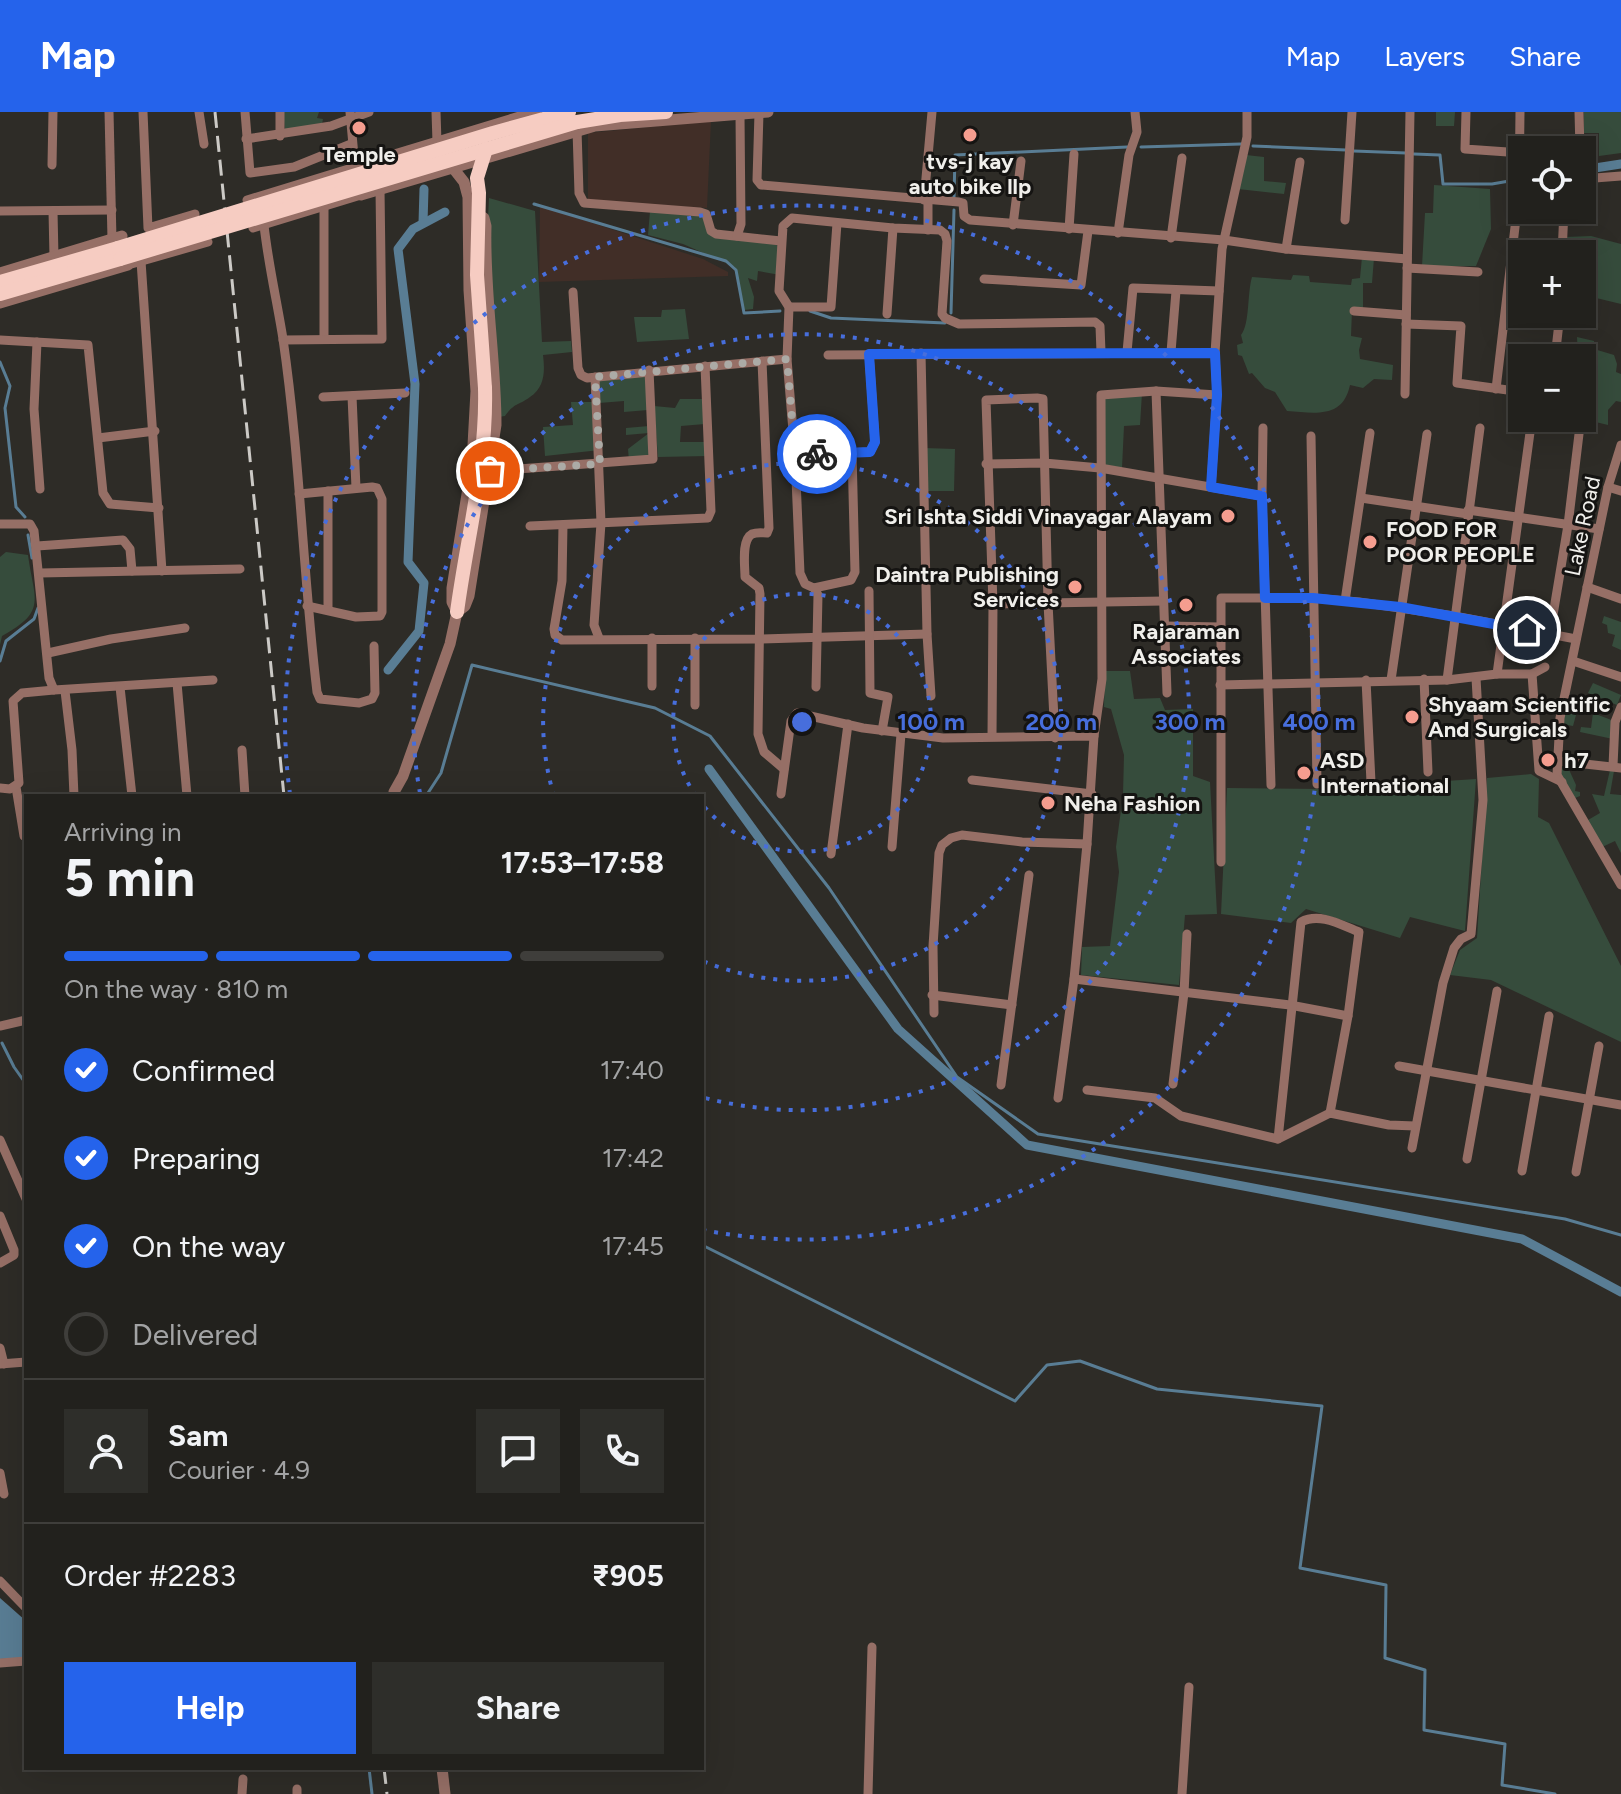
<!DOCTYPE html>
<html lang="en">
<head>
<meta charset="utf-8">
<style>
	body { margin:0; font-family:Figtree,sans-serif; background:#2e2e2a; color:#f1f3f6; height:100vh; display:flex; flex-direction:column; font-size:30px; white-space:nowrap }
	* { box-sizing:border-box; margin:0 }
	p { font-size:26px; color:#a2a3a4 }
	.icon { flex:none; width:44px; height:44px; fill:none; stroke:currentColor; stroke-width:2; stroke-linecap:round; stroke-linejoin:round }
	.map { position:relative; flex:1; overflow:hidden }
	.drawer { position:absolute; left:24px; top:682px; width:680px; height:976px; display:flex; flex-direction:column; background:#22211d; border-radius:0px; box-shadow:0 8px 32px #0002,0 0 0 2px #3f3e3b }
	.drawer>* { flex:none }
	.controls { position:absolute; left:1508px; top:24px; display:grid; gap:16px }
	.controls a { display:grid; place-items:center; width:88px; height:88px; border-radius:0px; background:#22211d; box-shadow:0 8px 32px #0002,0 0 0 2px #3f3e3b; font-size:40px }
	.pin { position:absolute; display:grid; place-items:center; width:68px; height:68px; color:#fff; margin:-34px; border:4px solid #fff; border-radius:50%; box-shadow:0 2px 8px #0007 }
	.courier { position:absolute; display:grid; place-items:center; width:80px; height:80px; margin:-40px; border:6px solid #2563eb; border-radius:50%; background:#fff; color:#222; box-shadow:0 2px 10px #0007 }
	.headline em { font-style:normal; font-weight:700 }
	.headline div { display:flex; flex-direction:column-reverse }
	.headline { display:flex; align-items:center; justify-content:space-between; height:136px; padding:0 40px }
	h1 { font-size:52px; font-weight:700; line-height:60px }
	.bar { display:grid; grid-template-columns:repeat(4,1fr); gap:12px 8px; align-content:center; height:96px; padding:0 40px }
	.bar i { height:10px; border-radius:6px; background:#3f3e3b }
	.bar .on { background:#2563eb }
	.bar p { grid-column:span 4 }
	.line { display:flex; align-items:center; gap:20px; padding:0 40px; border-top:2px solid #3f3e3b }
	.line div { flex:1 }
	.round { display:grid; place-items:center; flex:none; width:84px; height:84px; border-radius:0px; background:#2e2e2a }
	ol { padding:0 40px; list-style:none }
	li { display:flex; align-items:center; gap:24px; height:88px }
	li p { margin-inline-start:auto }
	li .icon { padding:8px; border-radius:50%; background:#2563eb; color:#fff; stroke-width:4 }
	li:last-child { color:#a2a3a4 }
	li i { width:44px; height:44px; border:4px solid #3f3e3b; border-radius:50% }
	.action { display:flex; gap:16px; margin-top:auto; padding:16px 40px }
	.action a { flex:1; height:92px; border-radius:0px; background:#2563eb; color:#fff; font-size:32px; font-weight:700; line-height:92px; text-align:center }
	.action a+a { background:#2e2e2a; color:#f1f3f6 }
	header { display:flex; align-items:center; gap:48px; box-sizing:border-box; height:112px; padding:0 40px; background:#2563eb; color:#fff }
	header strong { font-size:38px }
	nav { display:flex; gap:44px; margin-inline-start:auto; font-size:28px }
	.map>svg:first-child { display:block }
	.industrial { fill:#412e27 }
	.green { fill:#364c3c }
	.water { fill:#597d94 }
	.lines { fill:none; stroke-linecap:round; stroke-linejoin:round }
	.stream { stroke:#597d94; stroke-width:3 }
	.canal { stroke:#597d94; stroke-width:9 }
	.minor { stroke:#966f66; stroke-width:9 }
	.tertiary { stroke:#966f66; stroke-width:11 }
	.trunk { stroke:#f6ccc2; stroke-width:14 }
	.rail { stroke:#cccac6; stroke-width:3; stroke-dasharray:16 8; stroke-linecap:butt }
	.trunk-bridge { stroke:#f6ccc2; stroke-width:14 }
	.done { stroke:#acaba6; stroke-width:8; stroke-dasharray:0 14.4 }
	.route { stroke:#2563eb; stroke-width:10 }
	.ring { fill:none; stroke:#476edc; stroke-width:4; stroke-dasharray:4 8 }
	.poi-dot { fill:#f59d8f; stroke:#151412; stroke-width:3 }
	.labels { text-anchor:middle; stroke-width:6; stroke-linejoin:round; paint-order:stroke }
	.poi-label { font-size:22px; font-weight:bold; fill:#f0efeb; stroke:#151412; text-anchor:start }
	.street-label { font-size:22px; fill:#f0efeb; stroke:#151412 }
	.centre { fill:#476edc; stroke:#151412; stroke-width:4 }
	.ring-label { font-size:24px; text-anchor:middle; font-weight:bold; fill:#476edc; stroke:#151412; stroke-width:6; stroke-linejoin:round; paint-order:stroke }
</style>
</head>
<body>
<header>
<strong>Map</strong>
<nav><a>Map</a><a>Layers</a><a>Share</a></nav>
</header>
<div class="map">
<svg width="1621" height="1682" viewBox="0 0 1621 1682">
	<rect width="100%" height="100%" fill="#2e2c27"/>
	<!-- industrial -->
	<g class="industrial">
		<path d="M711,9L707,96L588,89V21Z"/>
		<path d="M540,94L703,147L728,160V164L539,170Z"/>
	</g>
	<!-- green -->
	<g class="green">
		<path d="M283,0H319L317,6L323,7L322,12L285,18Z"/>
		<path d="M1436,0H1455L1454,14H1436Z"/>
		<path d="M1584,0H1621V41L1599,44V21H1584Z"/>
		<path d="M1246,43L1264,45V69L1286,71L1284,82L1238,77Z"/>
		<path d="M1434,73L1490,77L1491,117L1476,154H1422L1425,101H1433Z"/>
		<path d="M489,86L535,99L542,230L571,229L572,240L543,243C545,259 545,275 530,285C518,294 515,290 505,304L498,305L485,167Z"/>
		<path d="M650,99L700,100L711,119L768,128L778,134L780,163L758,159L757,169L748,166L754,185L753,197L744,198L735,155L683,132L648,123Z"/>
		<path d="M1591,124L1621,132V192L1588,184L1592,166L1582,155V142H1565V125Z"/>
		<path d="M1362,145L1374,146L1372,171H1363V198H1352L1351,224L1362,226L1359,238L1360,247L1393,253L1392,268L1374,267L1363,276L1350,273C1343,307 1315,301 1287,299L1275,280L1265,276L1252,261L1249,262L1242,244L1238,243L1237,233L1243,231L1241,223C1250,212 1247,182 1252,165L1291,168L1293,163L1309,164L1310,170L1351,173L1352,167L1360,166Z"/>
		<path d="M685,197L689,227L637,230L634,205H661L662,198Z"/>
		<path d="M1577,225L1594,229V237L1614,243L1617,252L1616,260L1621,262V290L1616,289L1608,298V313L1579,306H1582V246H1578Z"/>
		<path d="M649,260L653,347L629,349L628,337L649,321L626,323V316L649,314L648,298L624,300V289L599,291L597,265Z"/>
		<path d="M1142,281L1140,313L1124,314L1122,356L1102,352L1103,284Z"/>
		<path d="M680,287H705V312L681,314L680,330H708V344L658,345L654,294L675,296Z"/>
		<path d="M571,290H592L600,338L545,344L543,315L573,313Z"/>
		<path d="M924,336L955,337L954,379H926Z"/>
		<path d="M6,440L28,443C34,488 48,499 2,524L0,533V445Z"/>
		<path d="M1604,504L1621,510V538L1612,534L1615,523L1608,521L1607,513L1602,511Z"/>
		<path d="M1105,559H1130L1134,587L1160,586L1165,598L1193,597V664L1210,670L1217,802L1185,803L1179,873L1081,863L1082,835L1110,834L1119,760L1116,735L1123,683L1124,643L1111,597L1104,595Z"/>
		<path d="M1593,571L1621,583L1617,593L1588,581Z"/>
		<path d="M1566,587L1579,592L1573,614L1567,613L1566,618H1561Z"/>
		<path d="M1593,601L1614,609L1613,627L1580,620L1581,615L1591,616Z"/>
		<path d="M1558,649L1566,651L1576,673L1575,679L1580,680V684L1575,686L1588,708L1600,701L1592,682L1604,684L1610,658L1614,659L1610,682L1621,683V741L1615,729L1600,736L1558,663Z"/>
		<path d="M1531,662L1539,667L1538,705L1549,711L1621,854V930L1491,868L1450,863L1460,838L1477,826L1487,666Z"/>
		<path d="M1476,667L1465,819L1410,805L1400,826L1306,797L1291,811L1221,802L1227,676L1324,677Z"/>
	</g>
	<!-- water -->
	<path class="water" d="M0,1486L26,1509V1546L0,1547Z"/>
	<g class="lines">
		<!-- stream -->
		<g class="stream">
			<path d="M1253,34L1346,38"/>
			<path d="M1141,35L1241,32"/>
			<path d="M1354,39L1406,41"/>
			<path d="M1414,42L1440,43L1443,72H1492L1515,68"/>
			<path d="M954,86L955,43L1127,35"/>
			<path d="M534,92L726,149L736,158L744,201L780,199"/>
			<path d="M810,199L831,206L945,211"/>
			<path d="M951,201L954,98"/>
			<path d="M0,250L10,274L5,296L16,395L25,405"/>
			<path d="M28,423L32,446"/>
			<path d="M0,549L6,529L34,507L38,496"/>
			<path d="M426,684L441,661L472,553L655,596L710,624L829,776L957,965L1038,1022L1565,1107L1621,1123"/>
			<path d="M2,931L14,955L26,972"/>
			<path d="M702,1133L1015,1289L1047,1253L1080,1249L1157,1277L1322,1294L1300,1456L1386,1473L1385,1546L1425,1558L1424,1618L1505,1632L1502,1673L1555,1682"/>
			<path d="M369,1656L372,1682"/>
		</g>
		<!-- canal -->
		<g class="canal">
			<path d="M1582,58L1621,52"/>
			<path d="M423,111L424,77"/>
			<path d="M388,558L419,519L424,471L408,450L415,272L398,137L413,117L445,100"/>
			<path d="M709,657L898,917L1027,1033L1522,1127L1621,1180"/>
		</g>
		<!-- minor -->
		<g class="minor">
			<path d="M109,0L112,127"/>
			<path d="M143,0L148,116L195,102"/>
			<path d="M199,0L204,32"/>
			<path d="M245,0L250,61L294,55L351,32"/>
			<path d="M280,0V24"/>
			<path d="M436,0L437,30"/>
			<path d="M1466,0L1465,37L1522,41"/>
			<path d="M1579,0L1580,38"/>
			<path d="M759,1L757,68L761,73L959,90L963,91L964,104L970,108L1224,128L1286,137L1407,147"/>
			<path d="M577,18L579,81L584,91L700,100L706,102L711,119L716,122L781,129"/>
			<path d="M246,27L331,14L369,0"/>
			<path d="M52,53L53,0"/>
			<path d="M1582,67L1621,64"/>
			<path d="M247,88L355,55L350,0"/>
			<path d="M924,88L932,0"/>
			<path d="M0,99L112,98"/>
			<path d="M53,99L54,145"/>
			<path d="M1345,108L1352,0"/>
			<path d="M264,113C268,151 277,189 283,227C300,344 303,463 317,580L320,587L359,591L372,587L375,581L374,534"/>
			<path d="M1013,113L1021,49"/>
			<path d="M253,116L361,83"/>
			<path d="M1069,117L1074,42"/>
			<path d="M928,118V88"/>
			<path d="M1118,121L1129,43L1137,20L1135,0"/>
			<path d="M737,124L741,112L740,3"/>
			<path d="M1171,126L1182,46"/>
			<path d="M1286,137L1300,50"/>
			<path d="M1562,142L1564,98"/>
			<path d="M141,149L162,459"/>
			<path d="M128,153L208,130"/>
			<path d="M1407,156L1478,160"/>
			<path d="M984,167L1081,173L1088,119"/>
			<path d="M573,180L578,256L581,263L587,266L787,247"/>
			<path d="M789,195H831L837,111"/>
			<path d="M1354,199L1406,203"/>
			<path d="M887,202L893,116"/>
			<path d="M1406,212L1461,214L1457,271L1522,280"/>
			<path d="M324,227V94"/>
			<path d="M0,228L88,233L103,381L110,392L159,396"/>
			<path d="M283,228L382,227L380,77"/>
			<path d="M37,230L34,297L40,377"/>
			<path d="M1127,240L1133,176L1219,179"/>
			<path d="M1171,240L1176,179"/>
			<path d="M921,241L927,522L931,584"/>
			<path d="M828,243L1215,241"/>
			<path d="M1555,246L1560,202"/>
			<path d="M762,249L769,416L767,421C762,421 757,420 752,422C741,428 745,454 745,465L759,476L760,482L758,622L764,640L784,657"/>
			<path d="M595,265L601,411L594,513L599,526"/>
			<path d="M1496,277L1519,81L1520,0"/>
			<path d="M1156,279L1167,581"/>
			<path d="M1405,282L1410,0"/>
			<path d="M352,284L356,376"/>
			<path d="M323,285L405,281"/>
			<path d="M1263,316L1262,384L1271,673"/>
			<path d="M1311,324L1317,672"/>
			<path d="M98,326L155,319"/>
			<path d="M1621,333L1608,375L1560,606L1557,663L1621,773"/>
			<path d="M795,343L870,340L875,330L869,242"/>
			<path d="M986,352L1044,351L1100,356L1262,384"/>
			<path d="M490,359L653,347L649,258"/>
			<path d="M1211,375L1217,283L1215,241L1222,137L1247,25V0"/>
			<path d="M1608,375L1621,379"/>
			<path d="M328,379V498"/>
			<path d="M299,382L372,375L377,376L382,387V500L380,504L356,505L307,494"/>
			<path d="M1361,386L1468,402"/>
			<path d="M1468,398L1599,417"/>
			<path d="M0,412H30L34,419L49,566L54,578L213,568"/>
			<path d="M563,413L562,469L554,517L555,523L562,528L759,527L927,522"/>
			<path d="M530,414L708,406L711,399L705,254"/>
			<path d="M37,434L123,428L130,437L132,459"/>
			<path d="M40,461L240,457"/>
			<path d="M1587,475L1621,487"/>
			<path d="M814,476L851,468L855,460L852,340"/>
			<path d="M869,479L870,581L888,585L882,619"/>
			<path d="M1345,489L1370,321"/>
			<path d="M993,492L1164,489"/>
			<path d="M1165,514L1221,515"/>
			<path d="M1550,521L1568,413L1579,322"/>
			<path d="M695,526V593"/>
			<path d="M48,541L111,527L185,516"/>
			<path d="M1573,549L1621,565"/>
			<path d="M1497,562L1532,306"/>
			<path d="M1532,562L1545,555"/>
			<path d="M1424,567L1428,660"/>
			<path d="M1366,568L1371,670"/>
			<path d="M1391,568L1427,322"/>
			<path d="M1447,568L1480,316"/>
			<path d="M177,571L187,684"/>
			<path d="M1220,573L1447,568L1497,562H1532L1539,659L1562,670"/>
			<path d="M652,574V526"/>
			<path d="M120,575L132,684"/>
			<path d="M816,575L818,483L814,476L805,472L800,461L795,343L787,247L789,195L779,179L783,114L792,106L893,116L940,118L945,122L947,129L942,202L945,206L959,212L1095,210L1100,214L1101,240"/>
			<path d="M65,579L72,638L74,684"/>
			<path d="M992,624L993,492L986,288L1037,286L1043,287L1048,491L1055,626"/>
			<path d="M1094,624L1102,567L1101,283L1156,279L1217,283"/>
			<path d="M242,638L245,684"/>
			<path d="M1558,649L1621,656"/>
			<path d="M1613,654L1615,610L1621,595"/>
			<path d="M972,668L1092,682"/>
			<path d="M16,675L24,724"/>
			<path d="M0,676L10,677L19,671L13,589L22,581L54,578"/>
			<path d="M781,682L791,609L797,601L863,616L943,626L1094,624L1087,732L1022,730L962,723L951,726L942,733L939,741L933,834L934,901"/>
			<path d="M892,735L901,622"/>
			<path d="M831,742L848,612"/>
			<path d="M1221,750V486H1313L1359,490L1454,504L1576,527"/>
			<path d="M1074,867L1290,893L1348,904"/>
			<path d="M932,883L1012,893"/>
			<path d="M0,914L26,908"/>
			<path d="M1399,954L1621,993"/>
			<path d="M1173,972L1184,881L1187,822"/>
			<path d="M1001,973L1029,763"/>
			<path d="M1087,978L1155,986L1181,1004L1278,1027L1330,1001L1389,1013L1415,1014"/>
			<path d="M1058,986L1074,867L1087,732"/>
			<path d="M1278,1027L1301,810C1320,800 1341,813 1359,820L1348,904L1330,1001"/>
			<path d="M0,1028L26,1087"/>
			<path d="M1412,1036L1443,871L1454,836L1461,827L1471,822L1483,688L1476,566"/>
			<path d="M1467,1047L1497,879"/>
			<path d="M1522,1059L1549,904"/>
			<path d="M1576,1060L1599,934"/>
			<path d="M0,1104L14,1138V1143L0,1151"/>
			<path d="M0,1236L4,1252"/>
			<path d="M0,1252L26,1250"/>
			<path d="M0,1361L4,1382"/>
			<path d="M0,1469L26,1496"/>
			<path d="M0,1551L26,1549"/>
			<path d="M242,1682L243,1667"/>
			<path d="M297,1682V1677"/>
			<path d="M868,1682L872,1535"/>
			<path d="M1182,1682L1189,1575"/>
		</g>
		<!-- tertiary -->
		<g class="tertiary">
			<path d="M536,0L355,55L361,83L595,14L768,0"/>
			<path d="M0,161L122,124"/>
			<path d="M0,191L128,153"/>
			<path d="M457,500L465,494L469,484L496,313C496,247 484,181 486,114L484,106L476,101"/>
			<path d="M394,680L403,664L450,532L457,500L452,490V476L472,351L476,279L469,178L468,85L464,70L453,56"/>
			<path d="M442,1656L445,1682"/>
		</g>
		<!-- trunk -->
		<g class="trunk">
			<path d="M577,10L620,3L666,0"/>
			<path d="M0,170L118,136"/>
			<path d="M0,182L120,147"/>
			<path d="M457,500C467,425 487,352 485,276"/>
		</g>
		<!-- rail -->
		<g class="rail">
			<path d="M215,0L284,684"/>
			<path d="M384,1656L387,1682"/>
		</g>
		<!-- trunk-bridge -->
		<g class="trunk-bridge">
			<path d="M118,136L493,21L569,0"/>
			<path d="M120,147L577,10"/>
			<path d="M485,276L477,163L479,81L477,66L486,37"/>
		</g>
	</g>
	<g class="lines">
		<!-- done -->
		<path class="done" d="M490,359L600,352L595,265L787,247L795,343L817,342"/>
		<!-- route -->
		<path class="route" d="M817,342L870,340L875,330L869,242L1215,241L1217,283L1211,375L1262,384L1265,486H1313L1400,495L1527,518"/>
	</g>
	<!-- distance rings -->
	<g class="ring">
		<path d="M696 684A129 129 0 1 1 702 692"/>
		<path d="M554 684A259 259 0 1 1 703 849"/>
		<path d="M420 681A388 388 0 1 1 705 986"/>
		<path d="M290 682A517 517 0 1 1 703 1118"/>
	</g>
	<!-- markers -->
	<g class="poi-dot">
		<circle cx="359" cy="16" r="8"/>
		<circle cx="970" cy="23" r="8"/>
		<circle cx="1228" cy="404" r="8"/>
		<circle cx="1370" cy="430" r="8"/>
		<circle cx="1075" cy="475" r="8"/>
		<circle cx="1186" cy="493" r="8"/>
		<circle cx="1412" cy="605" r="8"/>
		<circle cx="1548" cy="648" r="8"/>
		<circle cx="1304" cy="661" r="8"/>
		<circle cx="1048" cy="691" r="8"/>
	</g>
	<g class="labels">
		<!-- poi labels -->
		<g class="poi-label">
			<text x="359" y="50" text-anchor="middle">Temple</text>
			<text x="970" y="57" text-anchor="middle">tvs-j kay<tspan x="970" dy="25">auto bike llp</tspan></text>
			<text x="1212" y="412" text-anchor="end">Sri Ishta Siddi Vinayagar Alayam</text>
			<text x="1386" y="425">FOOD FOR<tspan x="1386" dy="25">POOR PEOPLE</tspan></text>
			<text x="1059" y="470" text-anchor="end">Daintra Publishing<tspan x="1059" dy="25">Services</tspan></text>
			<text x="1186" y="527" text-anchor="middle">Rajaraman<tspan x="1186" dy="25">Associates</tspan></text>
			<text x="1428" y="600">Shyaam Scientific<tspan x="1428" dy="25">And Surgicals</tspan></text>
			<text x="1320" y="656">ASD<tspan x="1320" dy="25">International</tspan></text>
			<text x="1564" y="656">h7</text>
			<text x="1064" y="699">Neha Fashion</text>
		</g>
		<!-- street labels -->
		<g class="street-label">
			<text transform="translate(1582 414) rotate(-78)" y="8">Lake Road</text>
		</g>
	</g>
	<circle cx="802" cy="610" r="12" class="centre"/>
	<g class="ring-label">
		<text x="931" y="618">100 m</text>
		<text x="1061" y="618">200 m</text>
		<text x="1190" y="618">300 m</text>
		<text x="1319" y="618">400 m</text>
	</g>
</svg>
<div class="controls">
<a><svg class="icon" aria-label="locate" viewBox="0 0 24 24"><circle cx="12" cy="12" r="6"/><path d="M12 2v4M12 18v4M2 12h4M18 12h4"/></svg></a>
<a>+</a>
<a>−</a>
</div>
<div class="pin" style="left:490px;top:359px;background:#ea580c"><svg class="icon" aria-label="bag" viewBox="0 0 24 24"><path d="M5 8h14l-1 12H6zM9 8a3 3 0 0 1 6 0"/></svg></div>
<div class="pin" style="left:1527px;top:518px;background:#1f2937"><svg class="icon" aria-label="home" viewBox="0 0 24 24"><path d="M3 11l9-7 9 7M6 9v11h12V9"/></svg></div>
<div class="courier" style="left:817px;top:342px"><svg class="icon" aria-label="bike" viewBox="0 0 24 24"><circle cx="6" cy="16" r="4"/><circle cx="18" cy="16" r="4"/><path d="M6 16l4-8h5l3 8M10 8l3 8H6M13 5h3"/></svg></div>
<section class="drawer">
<div class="headline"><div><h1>5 min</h1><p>Arriving in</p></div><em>17:53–17:58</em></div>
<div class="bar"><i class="on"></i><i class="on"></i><i class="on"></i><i></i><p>On the way · 810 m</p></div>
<ol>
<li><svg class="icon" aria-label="check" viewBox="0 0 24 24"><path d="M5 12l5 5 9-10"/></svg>Confirmed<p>17:40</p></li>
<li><svg class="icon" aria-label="check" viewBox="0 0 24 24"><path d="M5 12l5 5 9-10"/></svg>Preparing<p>17:42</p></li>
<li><svg class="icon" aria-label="check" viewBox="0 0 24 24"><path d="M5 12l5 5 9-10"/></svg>On the way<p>17:45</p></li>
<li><i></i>Delivered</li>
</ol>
<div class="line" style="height:144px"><a class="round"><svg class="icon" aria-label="person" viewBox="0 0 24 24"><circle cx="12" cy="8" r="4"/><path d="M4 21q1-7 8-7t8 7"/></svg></a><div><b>Sam</b><p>Courier · 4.9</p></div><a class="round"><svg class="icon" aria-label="chat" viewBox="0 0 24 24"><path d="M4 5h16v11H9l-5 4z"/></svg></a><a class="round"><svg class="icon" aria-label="phone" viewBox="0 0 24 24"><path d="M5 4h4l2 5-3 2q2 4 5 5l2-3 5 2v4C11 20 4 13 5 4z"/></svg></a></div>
<div class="line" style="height:104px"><div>Order #2283</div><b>₹905</b></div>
<div class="action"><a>Help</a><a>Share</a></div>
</section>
</div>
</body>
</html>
